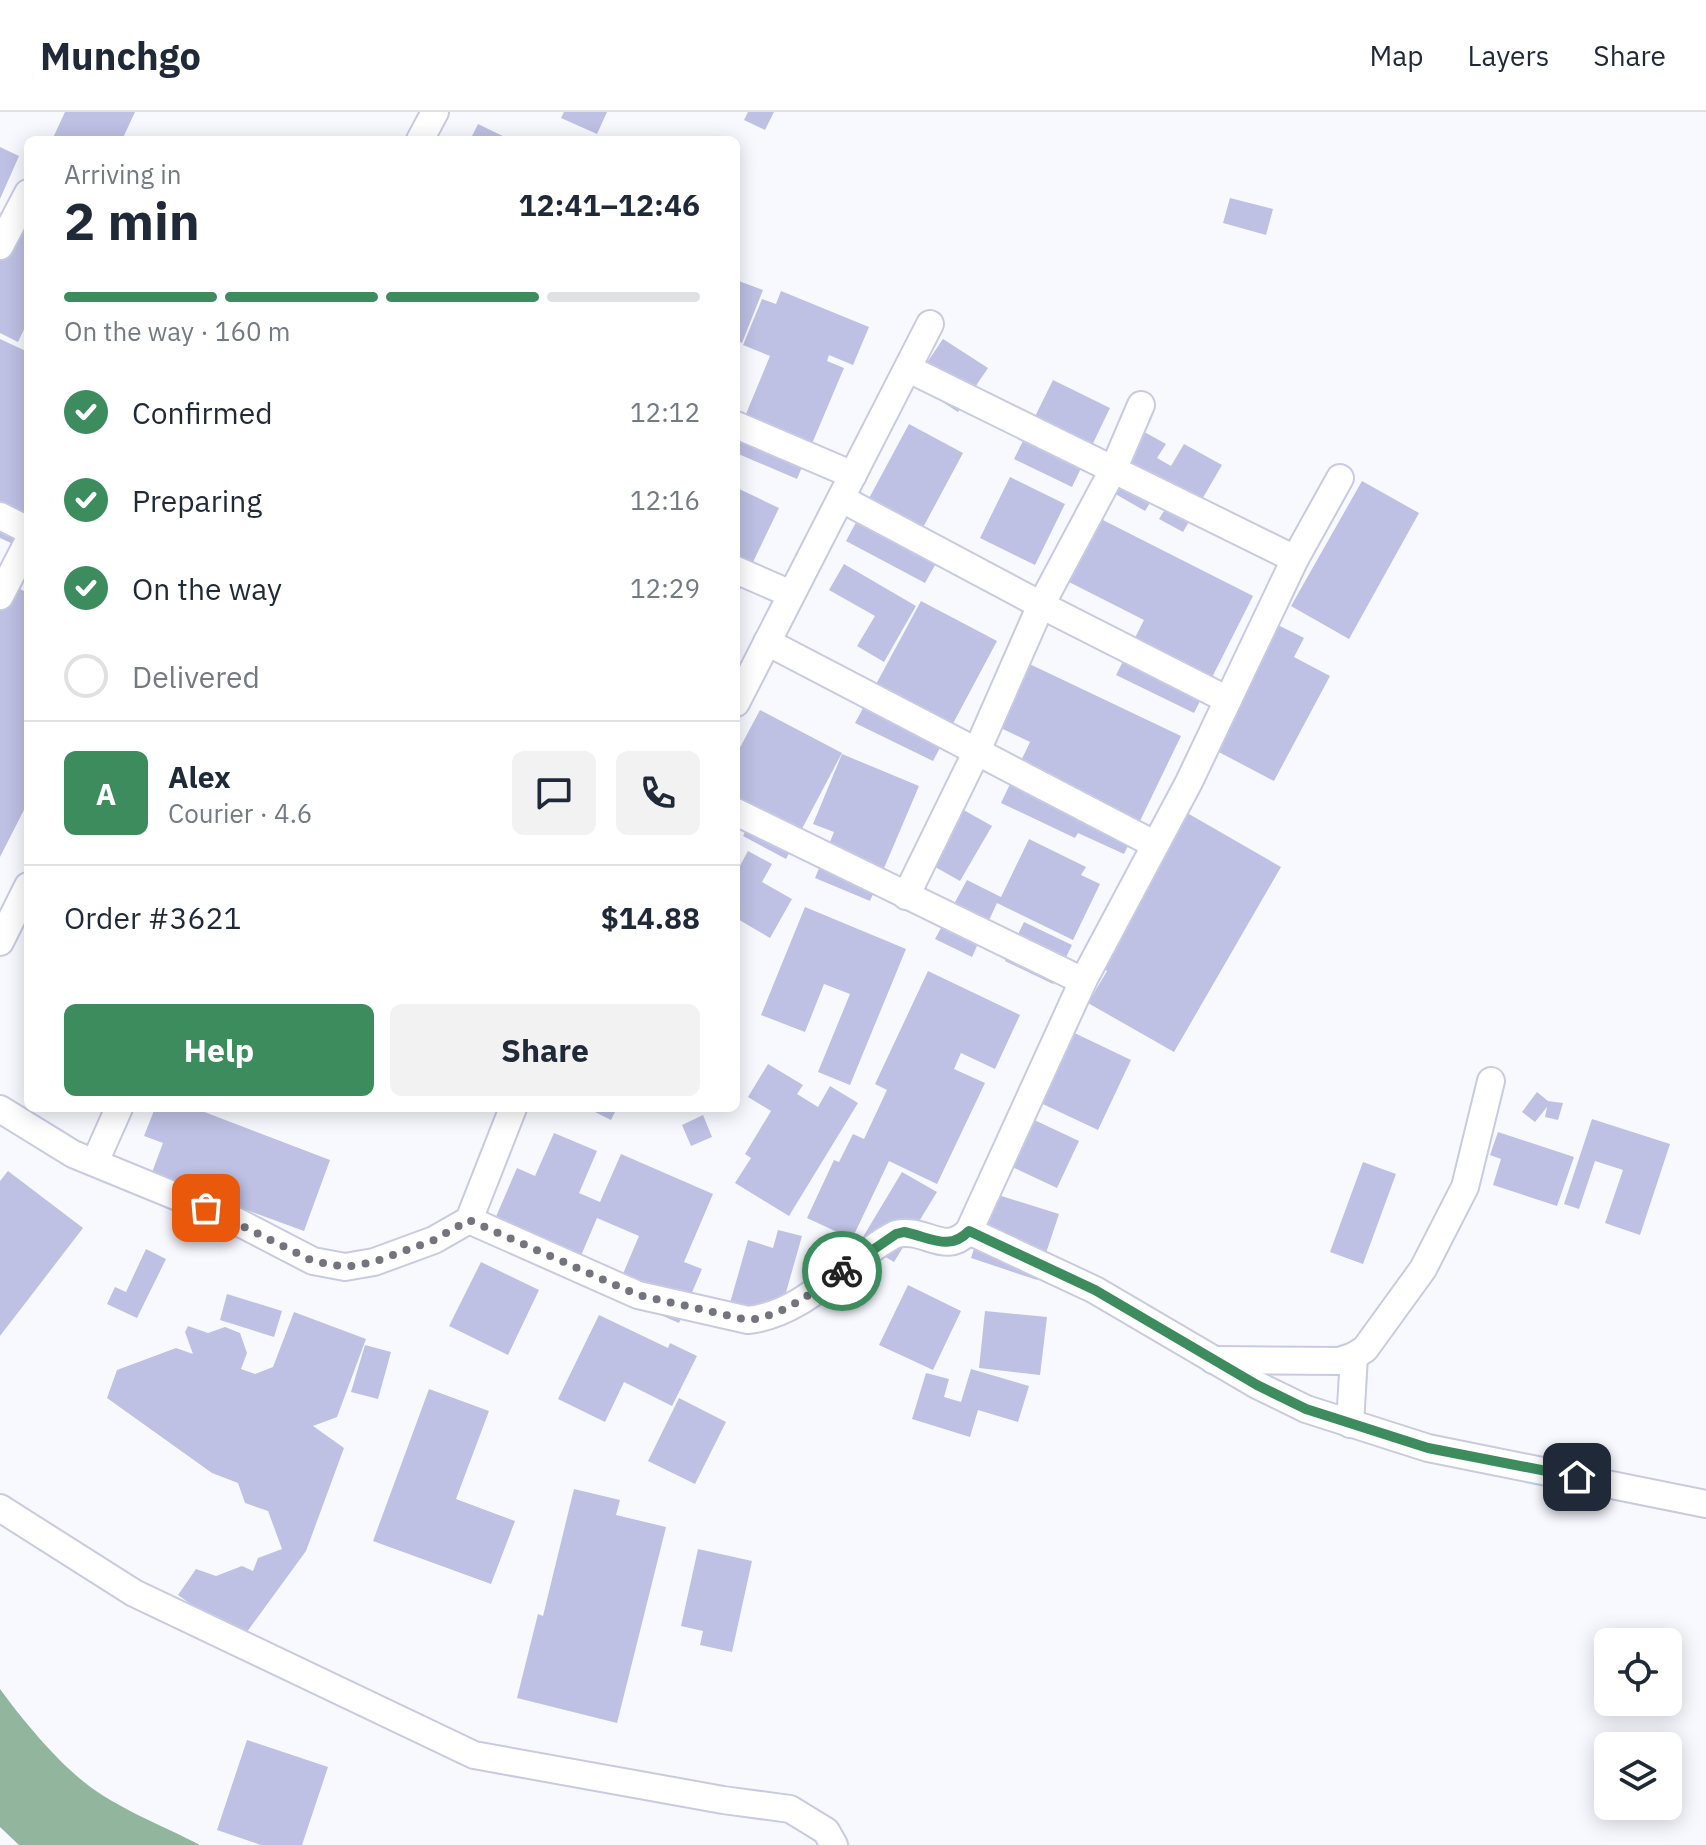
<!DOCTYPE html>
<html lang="en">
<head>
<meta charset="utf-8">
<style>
	body { margin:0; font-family:"IBM Plex Sans",sans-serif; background:#f2f2f3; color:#1f2937; height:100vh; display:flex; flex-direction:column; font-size:30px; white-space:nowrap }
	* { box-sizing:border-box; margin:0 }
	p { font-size:26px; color:#747a83 }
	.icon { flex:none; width:44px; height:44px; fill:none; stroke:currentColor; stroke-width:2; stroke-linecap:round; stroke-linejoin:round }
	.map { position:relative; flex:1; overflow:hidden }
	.drawer { position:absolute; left:24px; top:24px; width:716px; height:976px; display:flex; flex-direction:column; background:#fff; border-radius:12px; box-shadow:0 4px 20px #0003 }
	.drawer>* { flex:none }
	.controls { position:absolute; left:1594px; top:1516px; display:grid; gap:16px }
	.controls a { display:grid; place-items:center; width:88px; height:88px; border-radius:12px; background:#fff; box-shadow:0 4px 20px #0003; font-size:40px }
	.pin { position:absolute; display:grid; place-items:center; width:68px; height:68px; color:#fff; margin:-34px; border-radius:16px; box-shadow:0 4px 12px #0006 }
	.courier { position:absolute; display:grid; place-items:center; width:80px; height:80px; margin:-40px; border:6px solid #3c8c5d; border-radius:50%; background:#fff; color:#222; box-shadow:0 2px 10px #0007 }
	.summary em { font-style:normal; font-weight:800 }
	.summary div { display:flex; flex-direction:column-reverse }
	.summary { display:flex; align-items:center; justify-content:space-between; height:136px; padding:0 40px }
	h1 { font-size:52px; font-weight:800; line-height:60px }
	.bar { display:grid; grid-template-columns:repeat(4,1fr); gap:12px 8px; align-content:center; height:96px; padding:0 40px }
	.bar i { height:10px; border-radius:6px; background:#e0e1e3 }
	.bar .selected { background:#3c8c5d }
	.bar p { grid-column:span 4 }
	.line { display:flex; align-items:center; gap:20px; padding:0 40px; border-top:2px solid #e0e1e3 }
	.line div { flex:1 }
	.round { display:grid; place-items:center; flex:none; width:84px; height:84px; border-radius:12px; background:#f2f2f3 }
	ol { padding:0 40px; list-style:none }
	li { display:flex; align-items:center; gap:24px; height:88px }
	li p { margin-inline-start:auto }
	li .icon { padding:8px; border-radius:50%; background:#3c8c5d; color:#fff; stroke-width:4 }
	li:last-child { color:#747a83 }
	li i { width:44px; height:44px; border:4px solid #e0e1e3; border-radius:50% }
	.button { display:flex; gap:16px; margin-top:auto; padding:16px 40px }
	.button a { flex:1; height:92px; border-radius:12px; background:#3c8c5d; color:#fff; font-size:32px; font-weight:800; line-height:92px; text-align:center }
	.button a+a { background:#f2f2f3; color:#1f2937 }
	header { display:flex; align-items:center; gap:48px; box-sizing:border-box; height:112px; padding:0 40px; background:#fff; border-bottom:2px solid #e0e1e3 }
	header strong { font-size:38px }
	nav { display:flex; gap:44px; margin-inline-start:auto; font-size:28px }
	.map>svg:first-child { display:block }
	.water { fill:#91b59d }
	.building { fill:#bec0e4 }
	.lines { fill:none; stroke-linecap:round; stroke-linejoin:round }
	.minor-casing { stroke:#c8cae5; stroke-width:30 }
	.minor { stroke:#fff; stroke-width:26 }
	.done { stroke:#73747d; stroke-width:8; stroke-dasharray:0 14.4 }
	.route { stroke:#3c8c5d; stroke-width:10 }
</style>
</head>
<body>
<header>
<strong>Munchgo</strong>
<nav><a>Map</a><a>Layers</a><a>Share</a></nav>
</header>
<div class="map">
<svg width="1706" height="1733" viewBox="0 0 1706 1733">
	<rect width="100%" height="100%" fill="#f8f9ff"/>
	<!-- water -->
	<path class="water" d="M0,1577C22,1607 54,1646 84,1670C118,1697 162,1713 200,1733H19L0,1715Z"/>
	<!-- building -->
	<g class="building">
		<path d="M65,0H135L122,28H52Z"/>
		<path d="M564,0H607L597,22L561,6Z"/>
		<path d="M748,0H774L765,18L744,8Z"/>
		<path d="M478,12L511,28H470Z"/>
		<path d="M0,35L19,44L0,87Z"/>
		<path d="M1230,86L1273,97L1266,123L1223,111Z"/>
		<path d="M28,103V209L18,230L0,221V142Z"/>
		<path d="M736,168L763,178L742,231L736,228Z"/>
		<path d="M781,179L869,215L853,253L829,243L827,249L844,256L797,367L736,341V326L770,244L743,233L762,187L776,192Z"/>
		<path d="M0,227L28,240V428L24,437L0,426Z"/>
		<path d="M943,227L988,256L958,300L913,271Z"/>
		<path d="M1053,268L1110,296L1072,375L1014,347Z"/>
		<path d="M909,312L963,341L919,423L944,437L925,471L846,429Z"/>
		<path d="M1139,317L1166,332L1157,346L1171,354L1184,332L1222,353L1183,420L1159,407L1172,386L1158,378L1145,399L1105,376Z"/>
		<path d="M1010,365L1065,392L1035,453L980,426Z"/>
		<path d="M1362,369L1419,401L1349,527L1291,494Z"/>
		<path d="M737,376L779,396L740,477L736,475Z"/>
		<path d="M1095,404L1253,484L1194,601L1116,563L1144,508L1063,467Z"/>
		<path d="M844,452L916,494L884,550L857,534L875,504L829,478Z"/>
		<path d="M0,467L28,481V690L0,745Z"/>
		<path d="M921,489L997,529L933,649L855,611Z"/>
		<path d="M1278,513L1304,526L1294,545L1330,564L1274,669L1213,637Z"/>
		<path d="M1019,547L1181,624L1124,742L1078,721L1075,726L1001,691L1030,630L988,610Z"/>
		<path d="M760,598L842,641L786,747L743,724L749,712L736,706V643Z"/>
		<path d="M842,642L919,674L870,789L815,766L834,720L813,712Z"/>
		<path d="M953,692L992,714L960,769L921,747Z"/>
		<path d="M1182,698L1281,755L1174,940L1088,891L1107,859L1094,852Z"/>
		<path d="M1029,727L1086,755L1081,763L1100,772L1073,828L997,791L972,845L935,827L967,768L1001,785Z"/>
		<path d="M748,739L772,752L762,770L792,787L770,826L736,806V761Z"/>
		<path d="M805,795L906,837L850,973L818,960L850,882L824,872L805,920L761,903Z"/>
		<path d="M1024,810L1072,833L1053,872L1005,849Z"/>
		<path d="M928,859L1020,903L995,957L961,941L954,957L985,971L937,1072L889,1049L852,1127L807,1106L834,1048L839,1050L853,1022L864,1027L887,978L875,972Z"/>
		<path d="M1064,916L1131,948L1098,1018L1030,986Z"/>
		<path d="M768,952L803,973L797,982L818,995L830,974L858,991L789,1104L735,1071L751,1046L745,1042L771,999L748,985Z"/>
		<path d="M1537,980L1548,989L1563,991L1558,1008L1545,1005L1547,995L1535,1010L1522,1000Z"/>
		<path d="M155,996H194L330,1048L304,1119L151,1063L163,1031L144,1024Z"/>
		<path d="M587,996H617L611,1008Z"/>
		<path d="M703,1003L712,1025L691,1034L682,1013Z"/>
		<path d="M1028,1005L1079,1029L1057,1076L1006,1052Z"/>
		<path d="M1592,1007L1670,1032L1640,1123L1605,1111L1623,1058L1595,1049L1579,1097L1564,1092Z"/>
		<path d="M1498,1020L1574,1045L1557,1094L1493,1073L1501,1047L1490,1043Z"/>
		<path d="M554,1021L597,1039L579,1081L600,1090L621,1042L713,1082L684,1150L702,1157L679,1211L614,1183L639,1124L597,1106L571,1167L485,1130L517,1056L535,1064Z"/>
		<path d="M1363,1050L1396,1062L1363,1152L1330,1140Z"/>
		<path d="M8,1059L83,1116L0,1224V1069Z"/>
		<path d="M902,1060L937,1080L894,1150L860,1130Z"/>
		<path d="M992,1081L1059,1102L1037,1168L971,1146Z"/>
		<path d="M778,1118L802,1124L779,1205L730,1191L748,1128L773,1136Z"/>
		<path d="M146,1137L166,1147L137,1206L107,1192L115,1175L126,1180Z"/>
		<path d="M481,1150L539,1178L508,1243L449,1214Z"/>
		<path d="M908,1173L961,1199L933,1258L879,1233Z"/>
		<path d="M227,1182L282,1199L274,1225L220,1208Z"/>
		<path d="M985,1199L1047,1205L1040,1263L979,1256Z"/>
		<path d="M294,1200L366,1227L337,1305L313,1314L344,1336L306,1439L241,1528L178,1483L196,1457L216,1464L242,1454L253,1459L258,1446L282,1437L268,1399L245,1391L238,1371L212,1361L107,1286L117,1258L176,1236L193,1242L185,1220L188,1214L208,1221L225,1215L240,1221L247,1241L241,1257L255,1262L273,1255Z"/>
		<path d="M599,1203L668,1236L670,1231L697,1244L672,1294L624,1270L605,1310L558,1287Z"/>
		<path d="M365,1233L391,1240L378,1287L351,1280Z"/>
		<path d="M971,1257L1029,1274L1018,1310L978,1298L970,1325L912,1307L926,1261L949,1267L944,1285L961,1290Z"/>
		<path d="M429,1277L489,1299L456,1387L515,1409L491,1472L373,1429Z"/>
		<path d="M679,1286L726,1310L695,1372L648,1349Z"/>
		<path d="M574,1377L620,1388L616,1403L666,1415L617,1611L517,1586L538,1502L543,1504Z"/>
		<path d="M698,1437L752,1449L732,1540L700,1533L703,1519L681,1514Z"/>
		<path d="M247,1628L328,1655L302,1733H261L217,1718Z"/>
	</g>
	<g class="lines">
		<defs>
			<g id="minor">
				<path d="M420,28L435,0"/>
				<path d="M0,134L28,81"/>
				<path d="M909,257L1295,447"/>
				<path d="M736,313L853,363"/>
				<path d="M842,387L1041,493L1228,588"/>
				<path d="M0,404L28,418"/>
				<path d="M736,458L791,482"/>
				<path d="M0,484L28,430"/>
				<path d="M767,530L1154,732"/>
				<path d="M736,591L930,212"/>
				<path d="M736,700L1083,869"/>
				<path d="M906,784L976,641L1041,493L1114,356L1141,293"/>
				<path d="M0,830L28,774"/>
				<path d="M0,997L73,1042L234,1108L313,1149L345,1155L374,1150L434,1128L469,1108L513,996"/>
				<path d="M95,1050L119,996"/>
				<path d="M469,1108L638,1183L748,1208C806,1202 847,1147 896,1122C926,1115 944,1145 969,1119L1083,869L1189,670L1295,447L1340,366"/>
				<path d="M969,1119L1095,1178L1257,1273L1306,1297L1428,1336L1706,1392"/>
				<path d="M1213,1248L1339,1249L1354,1244L1365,1237L1423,1157L1465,1075L1491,969"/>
				<path d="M1350,1312L1354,1244"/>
				<path d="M0,1396L134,1481L474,1643L723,1688L790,1697L826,1719L834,1733"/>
			</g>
		</defs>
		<!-- minor casing -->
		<use href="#minor" class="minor-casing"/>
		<!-- minor -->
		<use href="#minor" class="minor"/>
	</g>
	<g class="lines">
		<!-- done -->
		<path class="done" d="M206,1096L313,1149L345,1155L374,1150L434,1128L469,1108L638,1183L748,1208C783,1204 814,1180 842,1159"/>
		<!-- route -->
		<path class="route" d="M842,1159L896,1122L904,1120C930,1125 949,1140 969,1119L1095,1178L1257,1273L1306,1297L1428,1336L1577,1365"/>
	</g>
</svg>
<div class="controls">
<a><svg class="icon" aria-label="locate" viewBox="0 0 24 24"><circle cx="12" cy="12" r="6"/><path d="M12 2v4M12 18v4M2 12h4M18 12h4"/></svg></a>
<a><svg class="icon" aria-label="layers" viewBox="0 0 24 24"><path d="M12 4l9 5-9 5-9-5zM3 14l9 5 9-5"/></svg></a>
</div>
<div class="pin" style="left:206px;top:1096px;background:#ea580c"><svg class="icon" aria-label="bag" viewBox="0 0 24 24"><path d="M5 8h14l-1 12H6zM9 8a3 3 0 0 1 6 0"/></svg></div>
<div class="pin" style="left:1577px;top:1365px;background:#1f2937"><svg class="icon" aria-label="home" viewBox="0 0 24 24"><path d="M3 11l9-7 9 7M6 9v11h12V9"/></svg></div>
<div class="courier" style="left:842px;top:1159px"><svg class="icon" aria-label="bike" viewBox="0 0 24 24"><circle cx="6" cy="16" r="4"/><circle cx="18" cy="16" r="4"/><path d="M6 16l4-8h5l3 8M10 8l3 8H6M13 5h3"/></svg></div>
<section class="drawer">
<div class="summary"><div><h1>2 min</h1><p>Arriving in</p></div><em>12:41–12:46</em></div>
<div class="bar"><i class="selected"></i><i class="selected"></i><i class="selected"></i><i></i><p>On the way · 160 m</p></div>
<ol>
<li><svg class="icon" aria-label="check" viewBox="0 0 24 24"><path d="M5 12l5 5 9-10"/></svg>Confirmed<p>12:12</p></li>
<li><svg class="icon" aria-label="check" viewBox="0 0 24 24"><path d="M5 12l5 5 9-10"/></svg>Preparing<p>12:16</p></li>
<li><svg class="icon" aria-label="check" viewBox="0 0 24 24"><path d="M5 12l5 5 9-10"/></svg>On the way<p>12:29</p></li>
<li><i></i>Delivered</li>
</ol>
<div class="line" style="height:144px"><b class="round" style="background:#3c8c5d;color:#fff">A</b><div><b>Alex</b><p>Courier · 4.6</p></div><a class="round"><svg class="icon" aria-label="chat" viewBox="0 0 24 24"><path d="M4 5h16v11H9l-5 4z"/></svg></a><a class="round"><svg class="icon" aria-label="phone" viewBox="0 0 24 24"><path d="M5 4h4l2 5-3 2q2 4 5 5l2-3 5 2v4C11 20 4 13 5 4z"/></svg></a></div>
<div class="line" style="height:104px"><div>Order #3621</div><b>$14.88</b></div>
<div class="button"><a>Help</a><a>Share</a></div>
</section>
</div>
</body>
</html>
